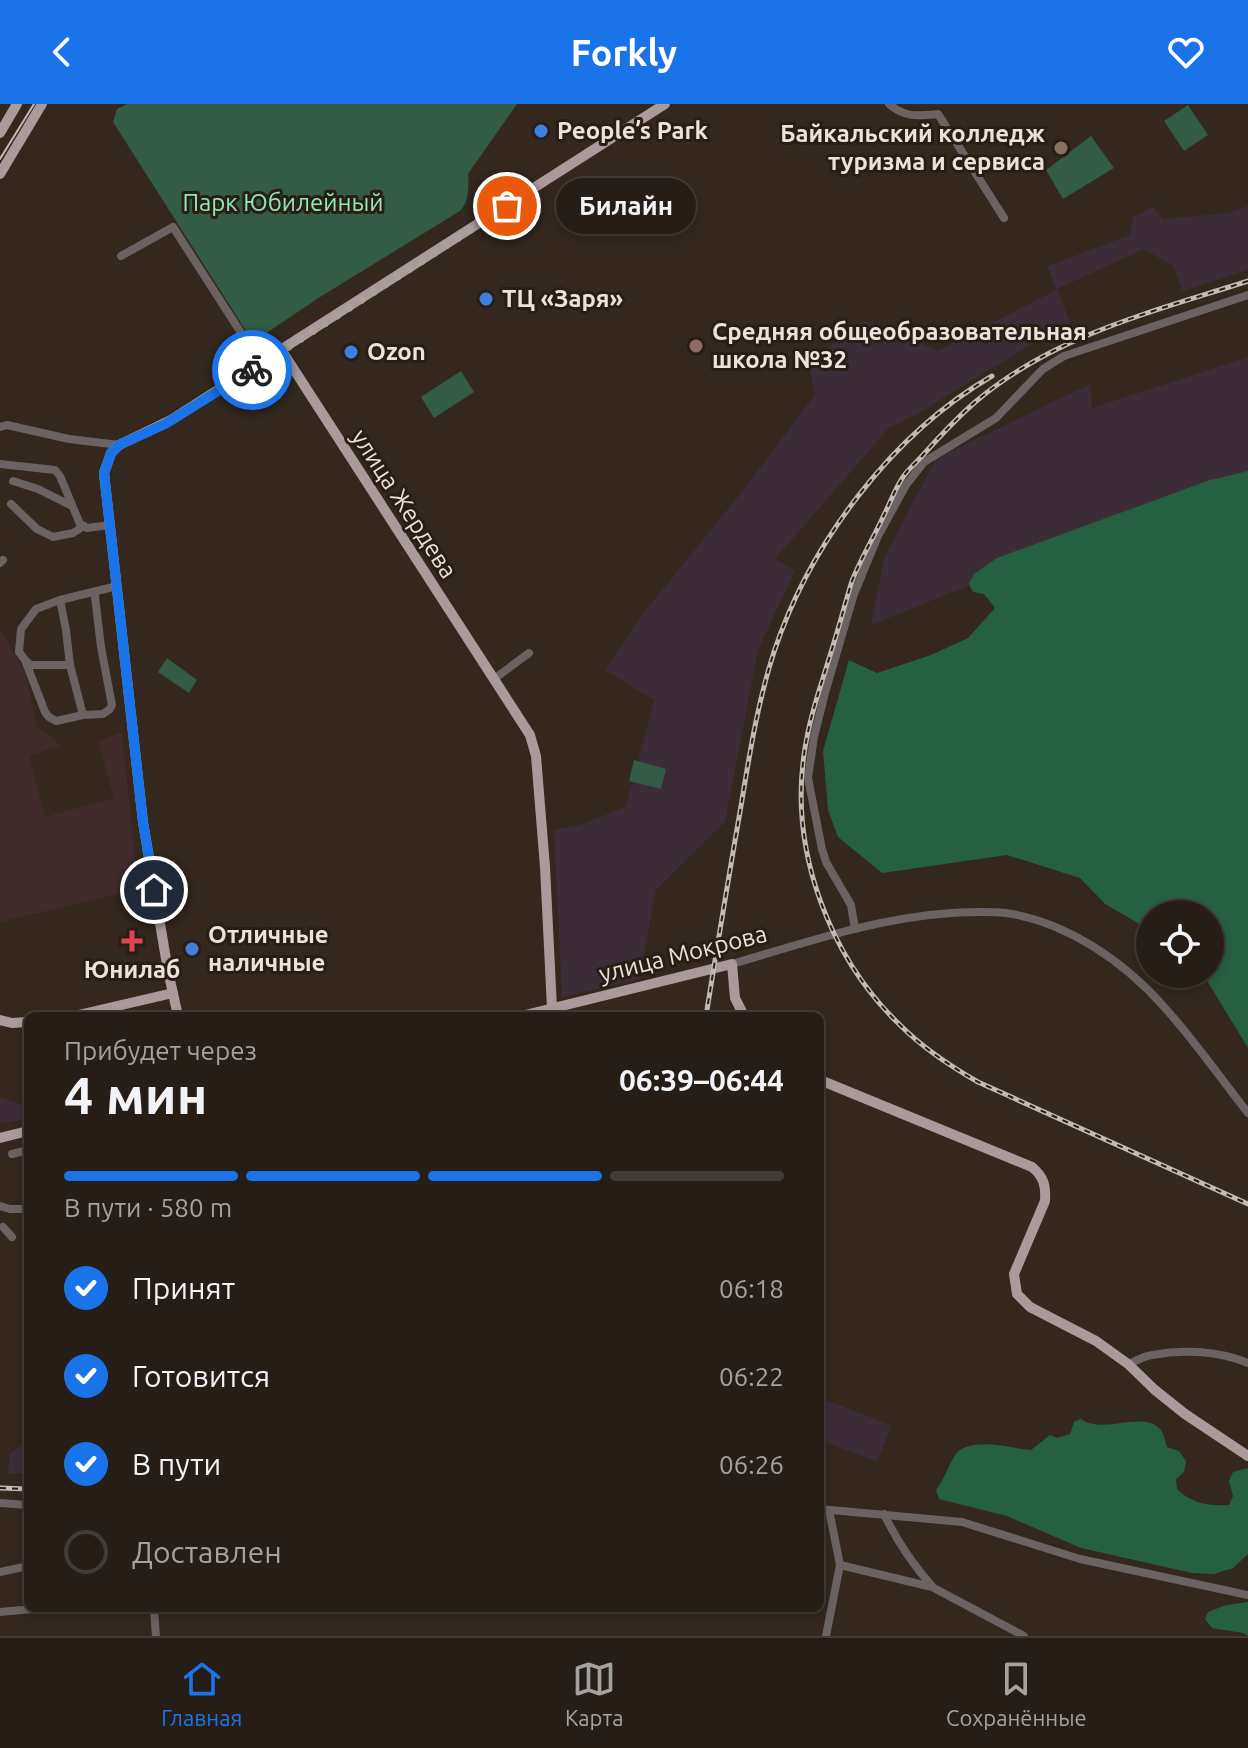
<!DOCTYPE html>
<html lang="ru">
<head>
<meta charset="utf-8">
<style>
	body { margin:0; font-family:Ubuntu,sans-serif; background:#322a23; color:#f1f3f6; height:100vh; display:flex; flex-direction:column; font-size:30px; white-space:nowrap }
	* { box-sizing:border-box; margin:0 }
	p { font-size:26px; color:#a4a2a1 }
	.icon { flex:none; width:44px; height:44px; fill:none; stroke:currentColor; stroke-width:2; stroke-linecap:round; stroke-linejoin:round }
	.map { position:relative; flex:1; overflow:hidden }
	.details { position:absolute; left:24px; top:908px; width:800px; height:600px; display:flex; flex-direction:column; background:#261d16; border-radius:12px; box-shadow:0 4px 12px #0003,0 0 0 2px #423b35 }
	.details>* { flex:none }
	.controls { position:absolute; left:1136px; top:796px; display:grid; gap:16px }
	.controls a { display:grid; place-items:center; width:88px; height:88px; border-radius:50%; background:#261d16; box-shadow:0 4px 12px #0003,0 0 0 2px #423b35; font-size:40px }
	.pin { position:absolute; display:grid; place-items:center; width:68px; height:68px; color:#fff; margin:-34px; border:4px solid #fff; border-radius:50%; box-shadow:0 2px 8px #0007 }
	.courier { position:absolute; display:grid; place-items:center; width:80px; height:80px; margin:-40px; border:6px solid #1a73e8; border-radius:50%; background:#fff; color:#222; box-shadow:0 2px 10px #0007 }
	.bubble { position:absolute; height:56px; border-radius:28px; background:#261d16; box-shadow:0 4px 12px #0003,0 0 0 2px #423b35; font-size:26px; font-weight:700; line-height:56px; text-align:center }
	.summary em { font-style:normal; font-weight:700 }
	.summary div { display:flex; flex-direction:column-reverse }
	.summary { display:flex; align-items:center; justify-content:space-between; height:136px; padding:0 40px }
	h1 { font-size:52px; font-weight:700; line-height:60px }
	.bar { display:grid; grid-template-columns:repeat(4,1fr); gap:12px 8px; align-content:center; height:96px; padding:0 40px }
	.bar i { height:10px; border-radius:6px; background:#423b35 }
	.bar .active { background:#1a73e8 }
	.bar p { grid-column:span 4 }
	ol { padding:0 40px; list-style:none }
	li { display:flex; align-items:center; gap:24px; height:88px }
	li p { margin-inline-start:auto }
	li .icon { padding:8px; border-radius:50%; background:#1a73e8; color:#fff; stroke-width:4 }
	li:last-child { color:#a4a2a1 }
	li i { width:44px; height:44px; border:4px solid #423b35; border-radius:50% }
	header { display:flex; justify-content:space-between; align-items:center; height:104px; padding:0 40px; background:#1a73e8; color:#fff; font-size:36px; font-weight:700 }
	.tabs { display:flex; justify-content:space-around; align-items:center; height:112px; border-top:2px solid #423b35; background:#261d16; font-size:22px; color:#a4a2a1 }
	.tabs a { display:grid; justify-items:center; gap:4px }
	.tabs .active { color:#1a73e8 }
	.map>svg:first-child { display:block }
	.industrial { fill:#3b2c38 }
	.medical { fill:#402b2b }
	.green { fill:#325c45 }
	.forest { fill:#256042 }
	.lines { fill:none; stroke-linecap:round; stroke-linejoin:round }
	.minor { stroke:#6a6263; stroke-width:8 }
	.major { stroke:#aa9a9c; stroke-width:10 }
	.tram { stroke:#c3bab4; stroke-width:2 }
	.rail-casing { stroke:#c3bab4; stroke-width:5 }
	.rail { stroke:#291e15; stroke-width:2; stroke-dasharray:6; stroke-linecap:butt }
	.done { stroke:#aaa19a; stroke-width:8; stroke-dasharray:0 14.4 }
	.route { stroke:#1a73e8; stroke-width:10 }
	.shop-dot { fill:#3f7fe0; stroke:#291e15; stroke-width:3 }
	.education-dot { fill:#8d6e63; stroke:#291e15; stroke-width:3 }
	.health-dot { fill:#e0444e; stroke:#291e15; stroke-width:3 }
	.labels { text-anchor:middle; stroke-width:6; stroke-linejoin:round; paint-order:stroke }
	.poi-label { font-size:24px; font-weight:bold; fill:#eae2dc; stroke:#291e15; text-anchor:start }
	.park-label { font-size:24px; fill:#90e8b7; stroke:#291e15 }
	.street-label { font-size:24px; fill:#eae2dc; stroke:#291e15 }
</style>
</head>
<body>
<header><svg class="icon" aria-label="back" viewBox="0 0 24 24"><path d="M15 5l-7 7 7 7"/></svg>Forkly<svg class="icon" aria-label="heart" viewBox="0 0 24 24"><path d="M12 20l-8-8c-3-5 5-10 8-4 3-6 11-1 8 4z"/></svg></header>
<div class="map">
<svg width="1248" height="1532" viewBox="0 0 1248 1532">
	<rect width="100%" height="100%" fill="#33271e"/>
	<!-- industrial -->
	<g class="industrial">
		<path d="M1248,102V166L1182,187L1174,163L1144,145L1057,185L1071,221L1035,238L921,308L889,324L775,455L795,467L758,546L725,718L656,786L639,875L562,893L554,726L579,721L626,703L654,596L605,566L642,511L736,395L815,291L808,258L864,216L938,247L1056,186L1048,162L1130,131L1133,113L1153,103L1163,115L1229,109Z"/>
		<path d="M1248,253V372L1148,409L871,521L884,454L936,355L1090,280L1092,304Z"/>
		<path d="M0,994L28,1002V1015L0,1019Z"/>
		<path d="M820,1294L891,1321L877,1358L820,1336Z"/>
		<path d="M28,1335V1369L8,1370L10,1350Z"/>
	</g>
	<!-- medical -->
	<path class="medical" d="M0,525L25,568L37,623L51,632L61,642L29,651L45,713L114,694L98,637L122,629L138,785L0,818Z"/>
	<!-- green -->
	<g class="green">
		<path d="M127,0H517L468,70C469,83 469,98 460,107L320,193L253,238L113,18L117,5Z"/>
		<path d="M1188,1L1208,31L1184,47L1164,17Z"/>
		<path d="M1091,32L1114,64L1063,95L1046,66Z"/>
		<path d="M461,267L474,288L434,314L421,293Z"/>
		<path d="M167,554L197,576L189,589L158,568Z"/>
		<path d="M634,656L666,665L661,685L629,677Z"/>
	</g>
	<!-- forest -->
	<g class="forest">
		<path d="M1248,367V944L1203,870H1210V810H1150V826L1105,800L1080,774L1007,751L882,769L838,733L828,706L823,647L849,556L877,569L931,551L968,534L995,504L984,490L973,488L969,480L974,470L997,454L1210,376Z"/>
		<path d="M1081,1315C1104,1331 1142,1306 1160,1325C1164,1329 1165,1337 1167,1343L1179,1347L1186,1357L1184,1368L1176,1375L1177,1385C1192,1400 1209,1402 1229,1401L1233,1392L1229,1377L1233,1368L1248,1364V1450L1233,1464L1214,1470L1192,1469L1081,1444L1007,1412L939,1395L936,1386C944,1376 947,1364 954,1353C966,1331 1009,1344 1031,1346L1050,1331L1057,1334L1070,1330L1074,1318Z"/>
		<path d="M1248,1498V1532L1243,1529L1212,1524L1205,1515L1208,1508L1226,1501Z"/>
	</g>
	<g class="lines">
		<!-- minor -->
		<g class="minor">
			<path d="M889,0C905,14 918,12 938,10L1004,114"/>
			<path d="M121,152L173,123L261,260"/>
			<path d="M0,323L7,321L69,335L119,341"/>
			<path d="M0,360L55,366L60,372L80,420L87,424L110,421"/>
			<path d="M13,377L38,385L70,401"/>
			<path d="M11,400L37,425L53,433L73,429L84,422"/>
			<path d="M0,459L3,456"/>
			<path d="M96,487L95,493L101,543L112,601L110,605L103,610L83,611L56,617L49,613L45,608L25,556L19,548L21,525L36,505L60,496L117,482"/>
			<path d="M60,496L66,526L70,561"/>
			<path d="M26,557L31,561H70L83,611"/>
			<path d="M494,575L529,549"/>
			<path d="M855,825L851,801L826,758L822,745L808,674L814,633L825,589L854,490L878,432L906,381L924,358L996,314L1043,265L1064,252L1248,191"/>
			<path d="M732,860C804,839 876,814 951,809C969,808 988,807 1006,809C1067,818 1125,858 1165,904C1195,937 1221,975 1248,1009"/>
			<path d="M12,1050L28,1046"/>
			<path d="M0,1102L10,1105H28"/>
			<path d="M3,1123L12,1133"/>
			<path d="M1128,1260C1136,1257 1144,1252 1152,1251C1184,1245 1219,1247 1248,1259"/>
			<path d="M0,1399L28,1401"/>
			<path d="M820,1405L962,1418L1080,1455L1248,1491"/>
			<path d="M884,1410C897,1437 912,1460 932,1482"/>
			<path d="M840,1461L932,1483L1024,1532"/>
			<path d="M0,1468L28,1462"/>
			<path d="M154,1504L156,1532"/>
			<path d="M0,1508L45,1504"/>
			<path d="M826,1532L840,1461L829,1406"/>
		</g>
		<!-- major -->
		<g class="major">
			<path d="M0,29L17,0"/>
			<path d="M0,70L42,0"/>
			<path d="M282,247L530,631L536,652L545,763L552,904"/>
			<path d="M74,912L173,889"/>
			<path d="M178,912L168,867L143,718L104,369L111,349L119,341L171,316L665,0"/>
			<path d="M521,912L732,860L735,894L744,912"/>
			<path d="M0,916L12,919L28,918"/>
			<path d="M820,976L1032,1063C1044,1073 1046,1082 1045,1097L1014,1170L1017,1190L1030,1203L1096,1237L1128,1260L1155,1286L1185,1310L1248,1352"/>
			<path d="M0,1034L28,1027"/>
		</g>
		<!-- tram -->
		<path class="tram" d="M0,55L34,0"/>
		<defs>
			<g id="rail">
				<path d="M1248,177C1152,208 1052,232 974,299C956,315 939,333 923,351C917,358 908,365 903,373C895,385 890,399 884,411C874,433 861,454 852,477C846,496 841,516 835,535C824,573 809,612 804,651C790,748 830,854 900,921C923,944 950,962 978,978L1248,1100"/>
				<path d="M706,912C717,844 728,776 740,708C749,654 757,600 774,548C810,439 892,330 992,272"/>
				<path d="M0,1384L28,1385"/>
			</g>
		</defs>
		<!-- rail casing -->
		<use href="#rail" class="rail-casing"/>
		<!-- rail -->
		<use href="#rail" class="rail"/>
	</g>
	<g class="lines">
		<!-- done -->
		<path class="done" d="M252,266L507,102"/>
		<!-- route -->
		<path class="route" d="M154,786L143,718L104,369L111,349L119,341L165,320L252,266"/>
	</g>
	<!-- markers -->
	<g class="shop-dot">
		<circle cx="541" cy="27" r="8"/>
		<circle cx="486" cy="195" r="8"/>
		<circle cx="351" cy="248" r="8"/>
		<circle cx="192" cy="845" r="8"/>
	</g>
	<g class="education-dot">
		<circle cx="1061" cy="44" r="8"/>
		<circle cx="696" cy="242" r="8"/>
	</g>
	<path class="health-dot" d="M128 825h8v8h8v8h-8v8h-8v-8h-8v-8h8z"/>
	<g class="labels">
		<!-- poi labels -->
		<g class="poi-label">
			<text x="557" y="35">People’s Park</text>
			<text x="1045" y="38" text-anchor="end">Байкальский колледж<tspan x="1045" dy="28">туризма и сервиса</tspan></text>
			<text x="502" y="203">ТЦ «Заря»</text>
			<text x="712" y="236">Средняя общеобразовательная<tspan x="712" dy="28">школа №32</tspan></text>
			<text x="367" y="256">Ozon</text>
			<text x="208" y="839">Отличные<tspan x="208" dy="28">наличные</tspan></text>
			<text x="132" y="874" text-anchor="middle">Юнилаб</text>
		</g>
		<!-- park labels -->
		<g class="park-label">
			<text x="283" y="107">Парк Юбилейный</text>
		</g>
		<!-- street labels -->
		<g class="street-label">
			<text transform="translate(404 400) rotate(57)" y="8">улица Жердева</text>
			<text transform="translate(683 850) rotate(-14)" y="8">улица Мокрова</text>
		</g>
	</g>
</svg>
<div class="controls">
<a><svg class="icon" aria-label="locate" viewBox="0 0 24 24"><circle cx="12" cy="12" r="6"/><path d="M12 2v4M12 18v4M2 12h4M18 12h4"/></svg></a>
</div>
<div class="pin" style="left:507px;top:102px;background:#ea580c"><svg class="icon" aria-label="bag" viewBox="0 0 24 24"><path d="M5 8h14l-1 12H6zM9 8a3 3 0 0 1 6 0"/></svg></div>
<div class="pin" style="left:154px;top:786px;background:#1f2937"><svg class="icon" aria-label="home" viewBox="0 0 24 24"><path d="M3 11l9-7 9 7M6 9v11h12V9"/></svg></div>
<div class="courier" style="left:252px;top:266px"><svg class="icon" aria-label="bike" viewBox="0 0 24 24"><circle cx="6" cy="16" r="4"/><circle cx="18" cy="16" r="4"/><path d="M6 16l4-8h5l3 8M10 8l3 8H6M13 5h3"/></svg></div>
<div class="bubble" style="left:556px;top:74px;width:140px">Билайн</div>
<section class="details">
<div class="summary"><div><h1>4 мин</h1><p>Прибудет через</p></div><em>06:39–06:44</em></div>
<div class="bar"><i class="active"></i><i class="active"></i><i class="active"></i><i></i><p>В пути · 580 m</p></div>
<ol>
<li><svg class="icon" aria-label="check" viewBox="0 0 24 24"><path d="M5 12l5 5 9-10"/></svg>Принят<p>06:18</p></li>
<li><svg class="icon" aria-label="check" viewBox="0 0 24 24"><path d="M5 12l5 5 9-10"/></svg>Готовится<p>06:22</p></li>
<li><svg class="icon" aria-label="check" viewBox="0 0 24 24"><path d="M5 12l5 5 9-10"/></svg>В пути<p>06:26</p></li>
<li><i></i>Доставлен</li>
</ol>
</section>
</div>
<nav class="tabs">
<a class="active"><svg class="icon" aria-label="home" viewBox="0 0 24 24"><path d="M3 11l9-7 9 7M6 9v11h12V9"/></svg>Главная</a>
<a><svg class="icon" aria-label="map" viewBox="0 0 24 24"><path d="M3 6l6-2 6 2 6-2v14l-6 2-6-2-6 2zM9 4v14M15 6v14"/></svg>Карта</a>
<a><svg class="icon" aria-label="saved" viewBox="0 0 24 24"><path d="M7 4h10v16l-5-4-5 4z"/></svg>Сохранённые</a>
</nav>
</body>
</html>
